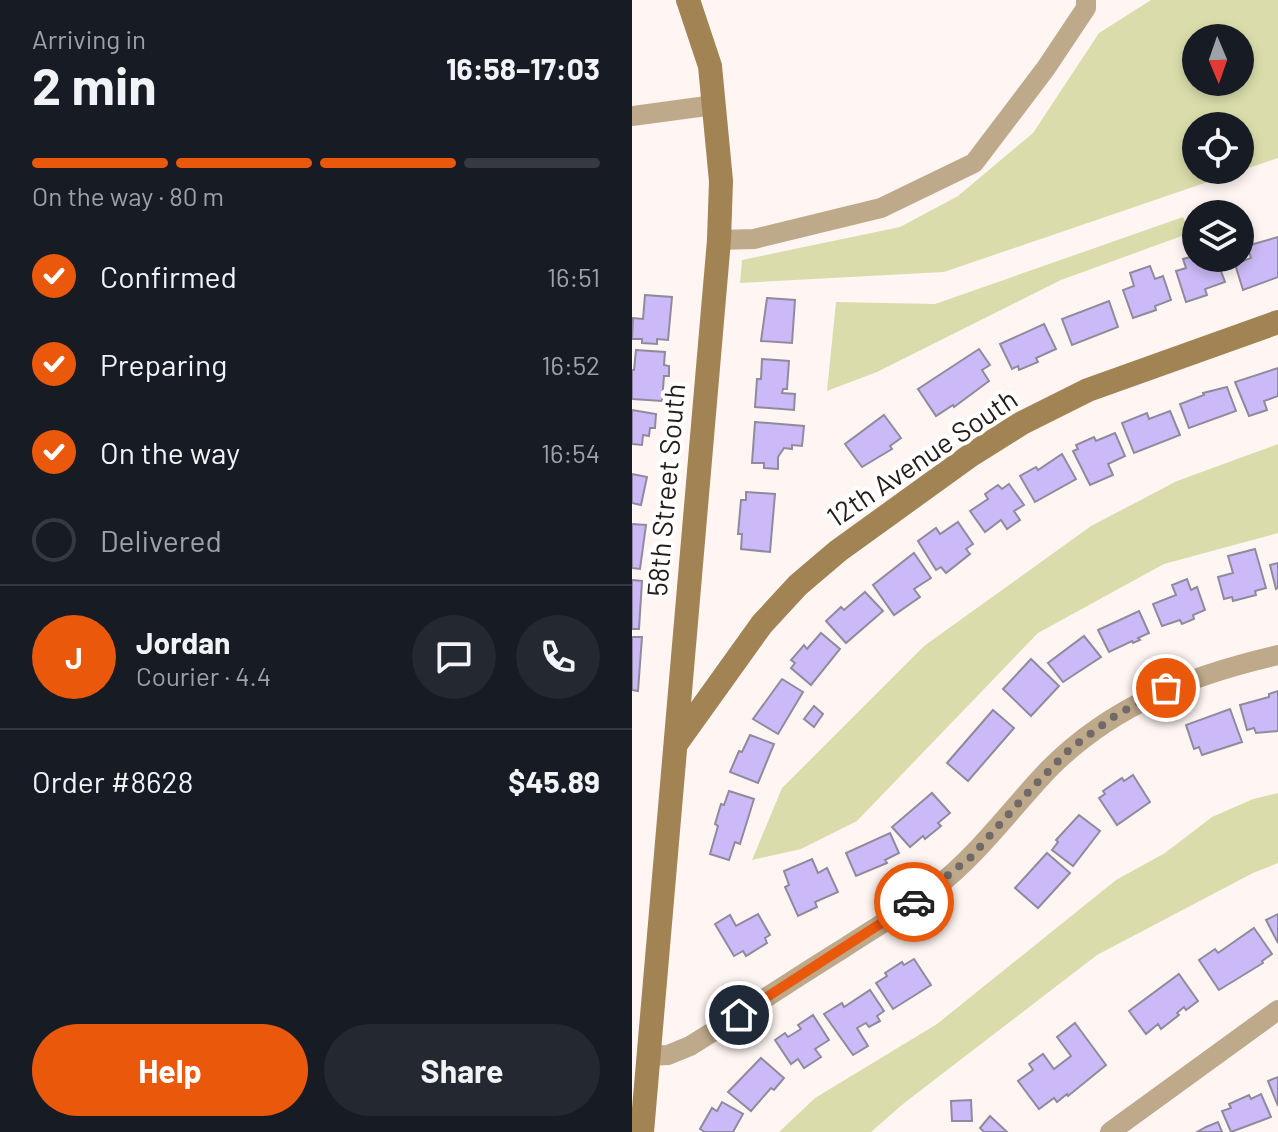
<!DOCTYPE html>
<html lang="en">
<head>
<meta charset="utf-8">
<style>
	body { margin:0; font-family:Barlow,sans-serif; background:#242831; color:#f1f3f6; height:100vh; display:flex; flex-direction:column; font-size:30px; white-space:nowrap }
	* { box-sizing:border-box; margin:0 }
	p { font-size:26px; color:#9ea1a6 }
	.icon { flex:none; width:44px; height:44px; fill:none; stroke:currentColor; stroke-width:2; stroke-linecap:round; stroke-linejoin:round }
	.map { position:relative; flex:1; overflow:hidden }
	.drawer { display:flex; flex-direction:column; background:#171b24; width:632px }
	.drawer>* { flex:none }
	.needle { width:52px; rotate:178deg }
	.buttons { position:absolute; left:550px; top:24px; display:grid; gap:16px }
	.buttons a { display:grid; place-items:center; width:72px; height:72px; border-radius:50%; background:#171b24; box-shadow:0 4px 12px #0003; font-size:40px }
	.pin { position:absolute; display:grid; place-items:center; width:68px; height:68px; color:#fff; margin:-34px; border:4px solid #fff; border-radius:50%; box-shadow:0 2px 8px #0007 }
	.courier { position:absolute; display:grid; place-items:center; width:80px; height:80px; margin:-40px; border:6px solid #ea580c; border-radius:50%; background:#fff; color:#222; box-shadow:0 2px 10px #0007 }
	.overview em { font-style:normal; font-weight:700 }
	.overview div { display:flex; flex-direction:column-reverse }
	.overview { display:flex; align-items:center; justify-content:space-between; height:136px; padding:0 32px }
	h1 { font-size:52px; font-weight:700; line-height:60px }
	.bar { display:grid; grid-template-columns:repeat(4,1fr); gap:12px 8px; align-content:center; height:96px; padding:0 32px }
	.bar i { height:10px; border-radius:6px; background:#363941 }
	.bar .on { background:#ea580c }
	.bar p { grid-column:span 4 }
	.line { display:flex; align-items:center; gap:20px; padding:0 32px; border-top:2px solid #363941 }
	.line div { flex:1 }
	.round { display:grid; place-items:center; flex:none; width:84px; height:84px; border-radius:42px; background:#242831 }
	ol { padding:0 32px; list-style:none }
	li { display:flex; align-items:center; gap:24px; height:88px }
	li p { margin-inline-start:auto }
	li .icon { padding:8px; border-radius:50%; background:#ea580c; color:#fff; stroke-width:4 }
	li:last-child { color:#9ea1a6 }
	li i { width:44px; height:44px; border:4px solid #363941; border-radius:50% }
	.cta { display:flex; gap:16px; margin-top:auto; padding:16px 32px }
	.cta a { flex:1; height:92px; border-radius:48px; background:#ea580c; color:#fff; font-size:32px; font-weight:700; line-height:92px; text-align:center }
	.cta a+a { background:#242831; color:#f1f3f6 }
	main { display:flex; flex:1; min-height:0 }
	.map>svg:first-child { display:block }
	.green { fill:#daddab; fill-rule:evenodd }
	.building { fill:#cbbaf7; stroke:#8f8b9d; stroke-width:2 }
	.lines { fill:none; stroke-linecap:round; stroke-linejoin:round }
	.street { stroke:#bea98b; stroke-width:20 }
	.secondary { stroke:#a18354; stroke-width:24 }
	.done { stroke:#716966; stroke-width:8; stroke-dasharray:0 14.4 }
	.route { stroke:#ea580c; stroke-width:10 }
	.labels { text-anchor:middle; stroke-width:8; stroke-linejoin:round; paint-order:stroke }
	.street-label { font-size:28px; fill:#241d1a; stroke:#fff }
</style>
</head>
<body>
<main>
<section class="drawer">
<div class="overview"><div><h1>2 min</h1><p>Arriving in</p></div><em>16:58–17:03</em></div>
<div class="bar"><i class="on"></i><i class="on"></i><i class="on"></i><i></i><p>On the way · 80 m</p></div>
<ol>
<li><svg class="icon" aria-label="check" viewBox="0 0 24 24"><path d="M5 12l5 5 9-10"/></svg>Confirmed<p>16:51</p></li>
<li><svg class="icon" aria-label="check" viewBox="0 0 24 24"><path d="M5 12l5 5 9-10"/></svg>Preparing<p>16:52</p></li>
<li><svg class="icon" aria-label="check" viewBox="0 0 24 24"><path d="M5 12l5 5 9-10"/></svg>On the way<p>16:54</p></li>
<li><i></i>Delivered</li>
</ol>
<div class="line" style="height:144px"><b class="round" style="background:#ea580c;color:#fff">J</b><div><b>Jordan</b><p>Courier · 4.4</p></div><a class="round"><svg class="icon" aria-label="chat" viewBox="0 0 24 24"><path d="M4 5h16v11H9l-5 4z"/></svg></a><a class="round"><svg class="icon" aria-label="phone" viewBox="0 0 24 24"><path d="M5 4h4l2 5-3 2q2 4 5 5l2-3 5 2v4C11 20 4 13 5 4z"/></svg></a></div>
<div class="line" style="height:104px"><div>Order #8628</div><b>$45.89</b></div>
<div class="cta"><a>Help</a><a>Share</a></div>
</section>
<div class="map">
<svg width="646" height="1132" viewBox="0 0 646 1132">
	<rect width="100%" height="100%" fill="#fff6f3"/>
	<!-- green -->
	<g class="green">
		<path d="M519,0H646V158L312,272L108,283L110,260L268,227L326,196L401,133L467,33ZM608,38V82H564V38ZM608,126V170H564V126Z"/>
		<path d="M551,217L558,233L429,280L245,372L195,391L204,302L303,304Z"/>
		<path d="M646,444V533L532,564L406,633L225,821L169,849L120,860L150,788L292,646L459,526L545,481Z"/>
		<path d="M646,793V863L621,873L465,955L271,1104L239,1132H147L183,1098L305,1024L484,880L533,853L580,817L621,799Z"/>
	</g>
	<!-- building -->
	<g class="building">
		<path d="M646,237V277L611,290L603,264L619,258L615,246Z"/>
		<path d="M562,256L565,264L584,258L593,282L573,289L575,295L554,302L544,271L554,268L551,259Z"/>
		<path d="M518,266L523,279L531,276L539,300L523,306L524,310L501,318L491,290L502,286L498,273Z"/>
		<path d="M13,295L40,297L36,340L25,339V344L10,343V339H0L1,318L11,319Z"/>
		<path d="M135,298L163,300L160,343L129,341Z"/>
		<path d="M477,301L486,327L440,345L430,319Z"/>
		<path d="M412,324L424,349L404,358L406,362L387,370L386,366L380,369L368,344Z"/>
		<path d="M347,349L358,365L350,370L357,381L322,407L321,405L304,416L286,389Z"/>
		<path d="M4,350L33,352L32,365L37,366V376H32L30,401L0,399V370H2Z"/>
		<path d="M130,359L157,361L155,389H151L150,393L163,394L162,410L123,407L125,379H129Z"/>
		<path d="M646,368V396L632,401L635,410L617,416L603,382Z"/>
		<path d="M595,387L604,411L557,428L548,404L572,395L571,393Z"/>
		<path d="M0,410L24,414L23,428H18L17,436L11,435L10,445L0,444Z"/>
		<path d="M538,411L548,435L502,453L490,423L515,413L517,419Z"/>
		<path d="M252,415L269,438L258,446L260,449L230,467L213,444Z"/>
		<path d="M123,422L172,426L170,446L160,445V449L152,448L146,457V469L132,468V463H120Z"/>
		<path d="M483,433L493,456L476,464L481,475L458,485L441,451L446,449L444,445L462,437L464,441Z"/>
		<path d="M430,454L444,479L403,502L388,476L404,467L406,470Z"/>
		<path d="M0,474L15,477L9,505L0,503Z"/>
		<path d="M377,484L392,505L382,511L388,520L375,529L369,520L353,532L338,511L356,499L353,494L366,485L370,489Z"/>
		<path d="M114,492L143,494L138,552L109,549L110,534H106L109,500H114Z"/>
		<path d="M326,522L341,544L334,549L338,554L314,573L309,567L304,570L286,541L304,528L308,534Z"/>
		<path d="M0,524L14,525L8,569L0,568Z"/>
		<path d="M623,549L634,588L623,591L624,595L601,601L600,597L592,599L586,577L601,573L596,556Z"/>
		<path d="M282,553L299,578L282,589L288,597L262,615L241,585Z"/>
		<path d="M646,563V588L644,589L638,565Z"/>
		<path d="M555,579L559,590L565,587L573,610L561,615L562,619L550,624L548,620L530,626L521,604L544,595L540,585Z"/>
		<path d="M0,580L10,581L7,629H0Z"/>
		<path d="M233,592L251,611L214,643L194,621L209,607L212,610Z"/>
		<path d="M507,611L517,633L506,638L508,640L501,643L500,641L477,652L466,630Z"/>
		<path d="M189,633L208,649L179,685L159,668L163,663L159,660L172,645L175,649Z"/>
		<path d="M452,636L469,657L431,682L416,663Z"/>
		<path d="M0,637H10L6,691L0,690Z"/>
		<path d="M399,659L427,686L399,716L371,689Z"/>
		<path d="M150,679L171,692L146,734L121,719Z"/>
		<path d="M646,691V731L624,733L622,728L615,730L608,705L637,697V694Z"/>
		<path d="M182,706L191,714L182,727L172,719Z"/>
		<path d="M598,709L610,742L570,755L567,747L562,749L554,725Z"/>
		<path d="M361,710L382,728L336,781L315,763Z"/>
		<path d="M118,735L142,744L126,783L98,772L107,751L110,752Z"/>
		<path d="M501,775L518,802L485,825L467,798L473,794L471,791L490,778L492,781Z"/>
		<path d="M97,791L122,799L108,844L103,842L97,860L78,854L86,826L83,824L89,804L92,805Z"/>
		<path d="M300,793L318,813L306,823L309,826L293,839L291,836L278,847L260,827Z"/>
		<path d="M447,815L468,831L441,866L420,850L426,842L424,840Z"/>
		<path d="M258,833L267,853L253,860L255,863L224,876L214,853Z"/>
		<path d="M415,853L438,873L406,908L383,888Z"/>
		<path d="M180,859L186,873L195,868L206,892L183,902L185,907L166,916L153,887L157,885L152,871Z"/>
		<path d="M126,914L138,935L133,938L135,943L114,956L111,951L102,956L83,924L98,915L104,926Z"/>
		<path d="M646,914V943L634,920Z"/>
		<path d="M622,928L640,954L630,961L631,963L587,990L567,960L583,949L586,953Z"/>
		<path d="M282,959L299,985L261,1009L244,983L255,976L253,973L270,962L272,965Z"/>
		<path d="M547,974L566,1001L554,1010L552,1007L545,1013L547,1015L529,1029L526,1024L514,1034L497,1011Z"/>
		<path d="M238,990L252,1011L245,1016L248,1021L237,1027L234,1023L225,1028L236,1046L221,1055L192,1014L210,1003L212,1007Z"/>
		<path d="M181,1015L197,1040L183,1049L189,1057L172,1068L166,1059L159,1064L143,1040L153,1033L156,1037L169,1029L166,1025Z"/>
		<path d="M443,1023L474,1065L436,1096L435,1094L425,1102L422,1098L407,1109L386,1081L401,1070L397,1064L411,1054L422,1069L439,1056L425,1037Z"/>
		<path d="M129,1058L152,1078L142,1090L139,1088L119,1111L96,1092Z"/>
		<path d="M646,1077V1106L636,1081Z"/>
		<path d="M629,1094L639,1117L599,1132L590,1111L599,1108L597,1104L617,1095L619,1099Z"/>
		<path d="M339,1100L340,1121H320L319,1101Z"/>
		<path d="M90,1102L111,1114L101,1132H73L68,1129L80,1108L85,1111Z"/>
		<path d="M358,1116L375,1132H352L348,1128Z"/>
		<path d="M586,1122L590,1132H565L574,1127Z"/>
	</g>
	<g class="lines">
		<!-- street -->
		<g class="street">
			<path d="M0,116L82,105"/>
			<path d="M87,240L122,239L249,208L342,163L414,68L454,8V0"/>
			<path d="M16,1056L36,1055L58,1046C110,1014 160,980 212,948C242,928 274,910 303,888C347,854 378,810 416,770C480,705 559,675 646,655"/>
			<path d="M478,1132L646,1010"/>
		</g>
		<!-- secondary -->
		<g class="secondary">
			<path d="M44,744L130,624L166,585L206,551L339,455L390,423L456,390L646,322"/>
			<path d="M10,1132L87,240L89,181L78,66L56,0"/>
		</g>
	</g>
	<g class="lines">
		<!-- done -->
		<path class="done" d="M282,902L339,857L399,789L438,749L484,715L534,688"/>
		<!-- route -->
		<path class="route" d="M107,1015L282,902"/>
	</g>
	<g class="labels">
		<!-- street labels -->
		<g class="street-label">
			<text transform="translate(290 458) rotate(-34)" y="10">12th Avenue South</text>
			<text transform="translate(34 490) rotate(-85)" y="10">58th Street South</text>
		</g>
	</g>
</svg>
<div class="buttons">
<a><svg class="needle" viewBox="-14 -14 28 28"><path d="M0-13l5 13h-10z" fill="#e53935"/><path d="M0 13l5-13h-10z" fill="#9ea1a6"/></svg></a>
<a><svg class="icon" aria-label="locate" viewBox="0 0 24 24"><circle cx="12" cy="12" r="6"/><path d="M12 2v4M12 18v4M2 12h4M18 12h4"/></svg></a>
<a><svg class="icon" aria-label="layers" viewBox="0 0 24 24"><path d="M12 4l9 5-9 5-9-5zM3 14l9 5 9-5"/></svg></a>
</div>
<div class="pin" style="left:534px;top:688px;background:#ea580c"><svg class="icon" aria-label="bag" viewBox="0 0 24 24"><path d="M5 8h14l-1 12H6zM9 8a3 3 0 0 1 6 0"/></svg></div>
<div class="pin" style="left:107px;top:1015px;background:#1f2937"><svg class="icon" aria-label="home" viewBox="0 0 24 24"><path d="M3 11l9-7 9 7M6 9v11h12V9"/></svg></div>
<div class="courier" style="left:282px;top:902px"><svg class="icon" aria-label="car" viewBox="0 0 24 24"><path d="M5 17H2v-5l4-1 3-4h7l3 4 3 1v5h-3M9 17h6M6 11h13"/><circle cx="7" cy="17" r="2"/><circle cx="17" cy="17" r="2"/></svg></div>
</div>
</main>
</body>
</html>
